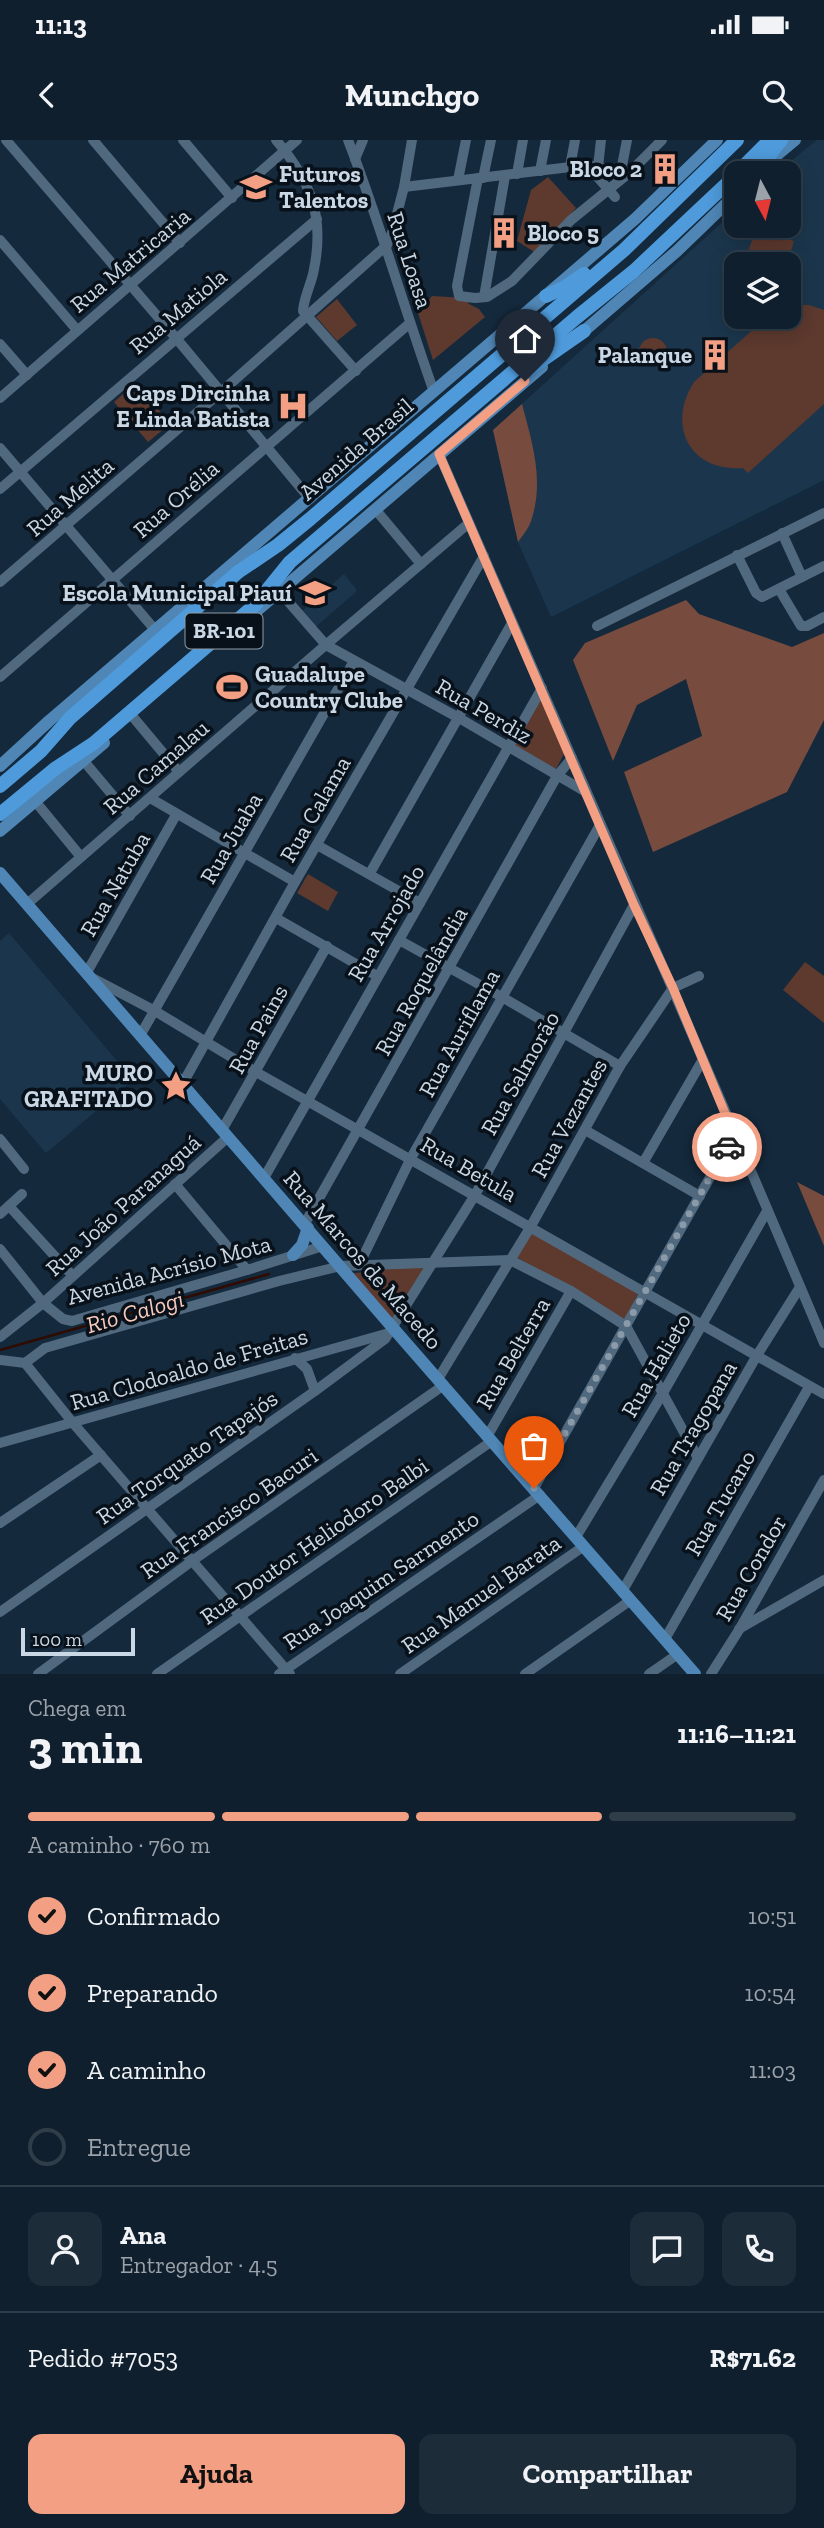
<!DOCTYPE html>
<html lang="pt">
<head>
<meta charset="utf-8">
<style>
	body { margin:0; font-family:"Zilla Slab",serif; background:#1d2c39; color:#f1f3f6; height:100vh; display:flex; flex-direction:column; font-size:26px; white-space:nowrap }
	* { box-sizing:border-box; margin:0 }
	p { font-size:23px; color:#9ba2aa }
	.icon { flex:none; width:38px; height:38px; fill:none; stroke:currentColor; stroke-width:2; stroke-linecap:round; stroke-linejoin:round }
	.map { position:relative; height:1534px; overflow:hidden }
	.side { display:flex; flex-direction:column; background:#0f1f2d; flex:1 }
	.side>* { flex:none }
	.needle { width:46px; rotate:173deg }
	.buttons { position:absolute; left:724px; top:21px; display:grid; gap:14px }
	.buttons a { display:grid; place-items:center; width:77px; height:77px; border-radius:14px; background:#0f1f2d; box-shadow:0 4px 18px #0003,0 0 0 2px #2f3d49; font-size:35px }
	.scale { position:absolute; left:21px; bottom:18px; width:114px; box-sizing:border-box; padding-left:7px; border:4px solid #cad7e4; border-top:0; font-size:19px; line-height:24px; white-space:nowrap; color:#cad7e4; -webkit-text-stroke:5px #081119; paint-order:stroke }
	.pin { position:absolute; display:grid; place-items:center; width:60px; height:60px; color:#fff; margin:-72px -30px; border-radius:50% 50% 50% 0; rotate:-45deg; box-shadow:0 0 7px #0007 }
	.pin .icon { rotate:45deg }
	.courier { position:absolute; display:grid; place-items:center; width:70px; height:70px; margin:-35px; border:5px solid #f39f84; border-radius:50%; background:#fff; color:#222; box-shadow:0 2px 9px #0007 }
	.head em { font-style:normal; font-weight:700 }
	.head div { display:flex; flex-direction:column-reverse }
	.head { display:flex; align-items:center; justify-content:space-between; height:119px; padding:0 28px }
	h1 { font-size:46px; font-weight:700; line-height:52px }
	.bar { display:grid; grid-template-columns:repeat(4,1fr); gap:10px 7px; align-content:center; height:84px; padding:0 28px }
	.bar i { height:9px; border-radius:5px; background:#2f3d49 }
	.bar .current { background:#f39f84 }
	.bar p { grid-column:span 4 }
	.line { display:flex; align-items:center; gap:18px; padding:0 28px; border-top:2px solid #2f3d49 }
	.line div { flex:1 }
	.round { display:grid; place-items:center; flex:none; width:74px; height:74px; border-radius:14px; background:#1d2c39 }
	ol { padding:0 28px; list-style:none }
	li { display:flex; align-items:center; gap:21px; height:77px }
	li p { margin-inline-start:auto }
	li .icon { padding:7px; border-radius:50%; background:#f39f84; color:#111; stroke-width:4 }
	li:last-child { color:#9ba2aa }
	li i { width:38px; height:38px; border:4px solid #2f3d49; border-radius:50% }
	.button { display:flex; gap:14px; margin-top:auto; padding:14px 28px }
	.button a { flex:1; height:80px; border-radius:14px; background:#f39f84; color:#111; font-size:28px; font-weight:700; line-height:80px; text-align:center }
	.button a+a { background:#1d2c39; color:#f1f3f6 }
	.status { display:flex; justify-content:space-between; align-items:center; height:49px; padding:0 35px; background:#0f1f2d; direction:ltr }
	.status svg { height:19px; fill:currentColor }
	header { display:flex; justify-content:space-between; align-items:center; height:91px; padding:0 28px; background:#0f1f2d; font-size:32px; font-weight:700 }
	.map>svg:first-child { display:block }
	.built { fill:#1b364c; fill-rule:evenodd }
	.green { fill:#5d392e }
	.forest { fill:#774b3d }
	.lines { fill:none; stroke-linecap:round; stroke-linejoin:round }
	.stream { stroke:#300b01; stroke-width:2.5 }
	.minor { stroke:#51697e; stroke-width:10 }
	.major { stroke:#4f86b5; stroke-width:12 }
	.highway { stroke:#4e9ada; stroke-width:14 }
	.done { stroke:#8a9aa9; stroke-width:7; stroke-dasharray:0 12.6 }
	.route { stroke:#f39f84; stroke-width:9 }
	.labels { text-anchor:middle; stroke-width:7; stroke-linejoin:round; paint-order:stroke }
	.shield { fill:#081119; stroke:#909ca7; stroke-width:2 }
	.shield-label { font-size:21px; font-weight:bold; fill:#cad7e4 }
	.poi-label { font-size:23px; font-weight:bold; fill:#cad7e4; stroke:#081119; text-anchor:end }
	.street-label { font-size:23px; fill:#cad7e4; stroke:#081119 }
	.water-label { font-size:24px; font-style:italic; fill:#f7c9ba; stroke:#081119 }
</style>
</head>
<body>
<div class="status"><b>11:13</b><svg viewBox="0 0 49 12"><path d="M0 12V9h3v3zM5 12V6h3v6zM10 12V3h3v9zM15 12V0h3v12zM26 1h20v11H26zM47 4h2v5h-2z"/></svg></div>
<header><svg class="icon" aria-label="back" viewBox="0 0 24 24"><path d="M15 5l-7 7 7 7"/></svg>Munchgo<svg class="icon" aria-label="search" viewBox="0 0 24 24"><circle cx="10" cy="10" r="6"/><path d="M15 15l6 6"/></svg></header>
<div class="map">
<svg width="824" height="1534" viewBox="0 0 824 1534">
	<rect width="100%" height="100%" fill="#14293c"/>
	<!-- built -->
	<g class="built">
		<path d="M817,0H824V340L551,477L518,402L493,290L737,69V86H789V33H776ZM737,124H789V177H737Z"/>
		<path d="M344,434L356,449V452L313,489L302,471Z"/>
		<path d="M9,793L133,940L46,1013L0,959V801Z"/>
	</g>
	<!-- green -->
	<g class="green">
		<path d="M548,37L576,68L536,113L517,101L531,50Z"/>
		<path d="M756,88L794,101L787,124H775L747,115Z"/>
		<path d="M432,156L466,158L469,164L479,169L485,177L433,220L418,173Z"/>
		<path d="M337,159L357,185L337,201L316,177Z"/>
		<path d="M789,165H809L824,170V264L748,333L743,328C690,332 666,286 694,242L767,177H789Z"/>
		<circle cx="653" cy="212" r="14"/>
		<path d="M137,242L170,284L148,302L114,262Z"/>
		<path d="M540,551L565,612L556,629L514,606Z"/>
		<path d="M308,734L338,752L328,771L297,753Z"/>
		<path d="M805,822L824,836V883L783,850Z"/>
		<path d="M531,1091L638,1153L625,1180L516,1117Z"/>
		<path d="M432,1123L392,1187L348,1134Z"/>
	</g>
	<!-- forest -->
	<g class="forest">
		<path d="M522,264C532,302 544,339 532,378C530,387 523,395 518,402L493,290Z"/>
		<path d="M686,460L699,474L792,507L824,493V580L787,652L653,712L624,632L702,596L686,539L637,565L613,621L573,520L585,503Z"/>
		<path d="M797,1042L824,1056V1106Z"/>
	</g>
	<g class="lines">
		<!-- stream -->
		<path class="stream" d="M0,1210L269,1134"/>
		<!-- minor -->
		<g class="minor">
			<path d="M6,0L176,198L310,359"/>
			<path d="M93,0L180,103"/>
			<path d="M183,0L232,58"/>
			<path d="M276,0C310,40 325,76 314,129C312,143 304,156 303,171L356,231"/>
			<path d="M348,0C380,83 404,168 434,252"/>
			<path d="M355,19L363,0"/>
			<path d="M587,25L615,57"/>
			<path d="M570,27L575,0"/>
			<path d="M598,27L601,0"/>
			<path d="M540,31L546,0"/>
			<path d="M621,31L627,0"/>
			<path d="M517,34L523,0"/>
			<path d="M478,38L457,146L459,156L475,158L487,157L512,141L571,80L629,33L662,0"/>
			<path d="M483,38L491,0"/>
			<path d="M458,40L466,0"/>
			<path d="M404,47L412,0"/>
			<path d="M0,100L77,190"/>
			<path d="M484,157L505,36"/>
			<path d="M0,204L27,235"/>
			<path d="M0,258L297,0"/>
			<path d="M0,308L156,491"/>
			<path d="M439,314C568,610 699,905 824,1203"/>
			<path d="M0,349L317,79"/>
			<path d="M375,369L421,424"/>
			<path d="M782,393L802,437"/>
			<path d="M737,415L756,453L762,457L824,426"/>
			<path d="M0,442L221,252L387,105L392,93L404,47L587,25L629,33"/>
			<path d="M779,449L801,486H807L824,477"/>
			<path d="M279,451L326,505L459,578L586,652"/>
			<path d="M597,486L824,373"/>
			<path d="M0,537L410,183"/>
			<path d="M133,577L179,632"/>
			<path d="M83,620L130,676"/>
			<path d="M150,658L295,742"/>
			<path d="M35,661L81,717"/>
			<path d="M317,705L420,763"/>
			<path d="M370,733L512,483"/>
			<path d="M27,764L321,509L469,383"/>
			<path d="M276,778L377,836"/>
			<path d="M399,800L502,857L620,926"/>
			<path d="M87,832L176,675"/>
			<path d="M94,839L155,871L256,932L824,1254"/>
			<path d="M141,894L354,521"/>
			<path d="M183,943L295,742L484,416"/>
			<path d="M222,990L327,806"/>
			<path d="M585,990L700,1056"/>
			<path d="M0,999L24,1029"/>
			<path d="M643,1023L702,921"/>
			<path d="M264,1038L542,548"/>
			<path d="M175,1044L247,1130"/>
			<path d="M9,1066L72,1135"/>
			<path d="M0,1074L22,1054"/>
			<path d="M304,1085L557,636L572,618"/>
			<path d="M0,1109L43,1163L228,997"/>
			<path d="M359,1125L411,1018L600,685"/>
			<path d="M0,1197L43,1163L63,1179L72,1181L247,1130L323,1106"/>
			<path d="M295,1218L307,1229L315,1251"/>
			<path d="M0,1220L25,1223L45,1208L279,1141L341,1126L510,1120L571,1151L626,1186L698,1318"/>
			<path d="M25,1223L73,1283L290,1534"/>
			<path d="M438,1239L531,1086L620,926L673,848L699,836"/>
			<path d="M488,1295L571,1151"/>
			<path d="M0,1303L389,1193"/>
			<path d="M534,1348L734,995"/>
			<path d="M0,1383L101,1315"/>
			<path d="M576,1397L663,1253L767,1071"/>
			<path d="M623,1450L756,1217L800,1147"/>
			<path d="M0,1472L315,1251L385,1199L475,1055L634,765"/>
			<path d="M739,1489L824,1440"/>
			<path d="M665,1499L809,1247"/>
			<path d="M38,1534L192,1421L444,1245"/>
			<path d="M157,1534L492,1301"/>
			<path d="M279,1534L540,1355"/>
			<path d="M400,1534L584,1406"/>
			<path d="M525,1534L631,1460"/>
			<path d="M649,1534L678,1514"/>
			<path d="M711,1534L739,1490L824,1340"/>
		</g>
		<!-- major -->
		<g class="major">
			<path d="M771,20L795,0"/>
			<path d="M577,197L677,111L737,53"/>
			<path d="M253,474L542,227"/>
			<path d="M0,626L49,581L635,79L717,0"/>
			<path d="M0,691L104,603"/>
			<path d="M0,733L393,1188L695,1534"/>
			<path d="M293,1115L302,1105L308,1088"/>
		</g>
		<!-- highway -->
		<g class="highway">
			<path d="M758,30L781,0"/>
			<path d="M737,33L770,0"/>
			<path d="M546,156L565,147L584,134"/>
			<path d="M528,230L584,191"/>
			<path d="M0,646L41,611L70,578L238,432L278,405L310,379L624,110L737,0"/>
			<path d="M0,674L56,628L94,603L255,465L290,422L577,177L634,131L737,34"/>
		</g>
	</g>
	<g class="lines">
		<!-- done -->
		<path class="done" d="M534,1348L727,1007"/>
		<!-- route -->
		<path class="route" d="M525,241L439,314L634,765L673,848L734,995L727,1007"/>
	</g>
	<!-- icons -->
	<defs>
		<symbol id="building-bare" viewBox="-9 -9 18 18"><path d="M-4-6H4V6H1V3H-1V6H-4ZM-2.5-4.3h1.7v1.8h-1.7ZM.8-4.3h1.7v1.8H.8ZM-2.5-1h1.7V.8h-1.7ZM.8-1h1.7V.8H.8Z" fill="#f39f84" stroke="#081119" stroke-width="2.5" paint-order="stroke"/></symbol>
		<symbol id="school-bare" viewBox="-9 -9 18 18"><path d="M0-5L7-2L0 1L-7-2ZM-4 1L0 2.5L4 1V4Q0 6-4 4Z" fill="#f39f84" stroke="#081119" stroke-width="2.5" paint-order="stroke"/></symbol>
		<symbol id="hospital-bare" viewBox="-9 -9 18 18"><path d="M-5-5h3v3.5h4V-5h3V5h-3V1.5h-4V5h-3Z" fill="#f39f84" stroke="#081119" stroke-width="2.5" paint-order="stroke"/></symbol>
		<symbol id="stadium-bare" viewBox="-9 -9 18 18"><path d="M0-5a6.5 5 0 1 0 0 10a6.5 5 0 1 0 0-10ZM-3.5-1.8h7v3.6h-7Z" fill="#f39f84" stroke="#081119" stroke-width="2.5" paint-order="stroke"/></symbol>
		<symbol id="sight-bare" viewBox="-9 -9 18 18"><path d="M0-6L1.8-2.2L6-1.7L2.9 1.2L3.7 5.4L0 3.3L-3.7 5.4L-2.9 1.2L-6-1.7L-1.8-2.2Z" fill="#f39f84" stroke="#081119" stroke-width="2.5" paint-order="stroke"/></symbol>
	</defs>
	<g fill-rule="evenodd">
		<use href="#building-bare" x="643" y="7" width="44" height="44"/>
		<use href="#school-bare" x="234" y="25" width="44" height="44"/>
		<use href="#building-bare" x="482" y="71" width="44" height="44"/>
		<use href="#building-bare" x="693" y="193" width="44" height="44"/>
		<use href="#hospital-bare" x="271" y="244" width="44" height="44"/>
		<use href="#school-bare" x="293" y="431" width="44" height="44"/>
		<use href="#stadium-bare" x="210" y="525" width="44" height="44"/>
		<use href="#sight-bare" x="154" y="924" width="44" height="44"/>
	</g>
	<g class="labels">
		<!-- shield labels -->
		<rect class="shield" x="185.5" y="473.5" width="77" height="35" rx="5"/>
		<g class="shield-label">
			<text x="224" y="498">BR-101</text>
		</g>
		<!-- poi labels -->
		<g class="poi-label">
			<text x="642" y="37">Bloco 2</text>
			<text x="279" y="42" text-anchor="start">Futuros<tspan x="279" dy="26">Talentos</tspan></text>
			<text x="527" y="101" text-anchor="start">Bloco 5</text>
			<text x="692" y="223">Palanque</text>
			<text x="270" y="261">Caps Dircinha<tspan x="270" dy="26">E Linda Batista</tspan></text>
			<text x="292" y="461">Escola Municipal Piauí</text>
			<text x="255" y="542" text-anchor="start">Guadalupe<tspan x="255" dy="26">Country Clube</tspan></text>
			<text x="153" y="941">MURO<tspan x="153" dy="26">GRAFITADO</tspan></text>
		</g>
		<!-- street labels -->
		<g class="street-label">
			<text transform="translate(130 120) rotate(-40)" y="8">Rua Matricaria</text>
			<text transform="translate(410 120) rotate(72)" y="8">Rua Loasa</text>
			<text transform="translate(178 171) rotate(-40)" y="8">Rua Matiola</text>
			<text transform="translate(356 309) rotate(-41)" y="8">Avenida Brasil</text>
			<text transform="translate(70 357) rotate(-41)" y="8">Rua Melita</text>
			<text transform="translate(176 359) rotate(-41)" y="8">Rua Orélia</text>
			<text transform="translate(484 571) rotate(30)" y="8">Rua Perdiz</text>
			<text transform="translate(156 627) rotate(-41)" y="8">Rua Camalau</text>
			<text transform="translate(315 669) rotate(-60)" y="8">Rua Calama</text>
			<text transform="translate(231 698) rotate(-60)" y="8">Rua Juaba</text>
			<text transform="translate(115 744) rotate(-60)" y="8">Rua Natuba</text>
			<text transform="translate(386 783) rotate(-60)" y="8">Rua Arrojado</text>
			<text transform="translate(421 841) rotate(-61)" y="8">Rua Roquelândia</text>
			<text transform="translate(258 889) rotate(-61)" y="8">Rua Pains</text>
			<text transform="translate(459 893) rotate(-61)" y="8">Rua Auriflama</text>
			<text transform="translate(520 933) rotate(-61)" y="8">Rua Salmorão</text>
			<text transform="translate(569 978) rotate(-61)" y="8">Rua Vazantes</text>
			<text transform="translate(469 1029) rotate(30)" y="8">Rua Betula</text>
			<text transform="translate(123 1065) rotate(-42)" y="8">Rua João Paranaguá</text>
			<text transform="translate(363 1120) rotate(49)" y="8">Rua Marcos de Macedo</text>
			<text transform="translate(169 1130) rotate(-15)" y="8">Avenida Acrísio Mota</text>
			<text transform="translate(513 1213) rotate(-60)" y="8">Rua Belterra</text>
			<text transform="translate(656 1225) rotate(-60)" y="8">Rua Halieto</text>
			<text transform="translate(189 1229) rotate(-16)" y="8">Rua Clodoaldo de Freitas</text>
			<text transform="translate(693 1288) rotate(-60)" y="8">Rua Tragopana</text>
			<text transform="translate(187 1317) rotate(-35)" y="8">Rua Torquato Tapajós</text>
			<text transform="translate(720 1363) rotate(-60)" y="8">Rua Tucano</text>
			<text transform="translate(229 1373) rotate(-35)" y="8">Rua Francisco Bacuri</text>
			<text transform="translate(314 1401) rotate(-35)" y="8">Rua Doutor Heliodoro Balbi</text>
			<text transform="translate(751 1428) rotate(-60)" y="8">Rua Condor</text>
			<text transform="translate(381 1440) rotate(-34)" y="8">Rua Joaquim Sarmento</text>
			<text transform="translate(481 1454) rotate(-35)" y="8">Rua Manuel Barata</text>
		</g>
		<!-- water labels -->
		<g class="water-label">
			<text transform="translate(135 1172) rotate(-16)" y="8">Rio Calogi</text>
		</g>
	</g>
</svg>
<div class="buttons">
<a><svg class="needle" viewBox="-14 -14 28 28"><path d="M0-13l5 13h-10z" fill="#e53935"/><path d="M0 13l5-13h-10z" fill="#9ba2aa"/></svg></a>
<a><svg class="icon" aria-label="layers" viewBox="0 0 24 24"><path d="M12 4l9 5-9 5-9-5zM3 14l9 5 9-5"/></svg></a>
</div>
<div class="scale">100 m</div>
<div class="pin" style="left:534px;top:1348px;background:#ea580c"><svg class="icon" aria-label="bag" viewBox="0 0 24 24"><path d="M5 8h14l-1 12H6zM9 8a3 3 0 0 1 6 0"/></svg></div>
<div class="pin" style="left:525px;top:241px;background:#1f2937"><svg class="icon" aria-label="home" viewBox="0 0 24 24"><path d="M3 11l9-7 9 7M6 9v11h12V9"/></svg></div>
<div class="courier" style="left:727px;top:1007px"><svg class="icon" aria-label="car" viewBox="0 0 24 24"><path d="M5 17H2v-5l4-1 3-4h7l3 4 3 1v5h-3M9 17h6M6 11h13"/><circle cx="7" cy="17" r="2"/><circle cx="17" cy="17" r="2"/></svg></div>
</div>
<section class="side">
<div class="head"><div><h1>3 min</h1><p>Chega em</p></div><em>11:16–11:21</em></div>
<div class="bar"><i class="current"></i><i class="current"></i><i class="current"></i><i></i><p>A caminho · 760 m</p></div>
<ol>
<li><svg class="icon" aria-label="check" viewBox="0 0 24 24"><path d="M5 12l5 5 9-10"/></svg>Confirmado<p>10:51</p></li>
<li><svg class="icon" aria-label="check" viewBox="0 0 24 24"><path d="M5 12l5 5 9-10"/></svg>Preparando<p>10:54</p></li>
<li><svg class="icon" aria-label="check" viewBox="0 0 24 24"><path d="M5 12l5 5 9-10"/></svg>A caminho<p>11:03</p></li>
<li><i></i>Entregue</li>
</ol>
<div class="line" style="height:126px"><a class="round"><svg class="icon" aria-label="person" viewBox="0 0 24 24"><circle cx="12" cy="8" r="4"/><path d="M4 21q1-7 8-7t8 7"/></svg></a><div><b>Ana</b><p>Entregador · 4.5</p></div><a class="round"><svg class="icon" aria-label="chat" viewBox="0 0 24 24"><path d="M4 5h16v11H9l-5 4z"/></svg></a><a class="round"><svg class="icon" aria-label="phone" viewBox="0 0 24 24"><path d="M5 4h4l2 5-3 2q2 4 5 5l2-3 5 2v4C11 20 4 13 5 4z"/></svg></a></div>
<div class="line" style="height:91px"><div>Pedido #7053</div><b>R$71.62</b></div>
<div class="button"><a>Ajuda</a><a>Compartilhar</a></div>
</section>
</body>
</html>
